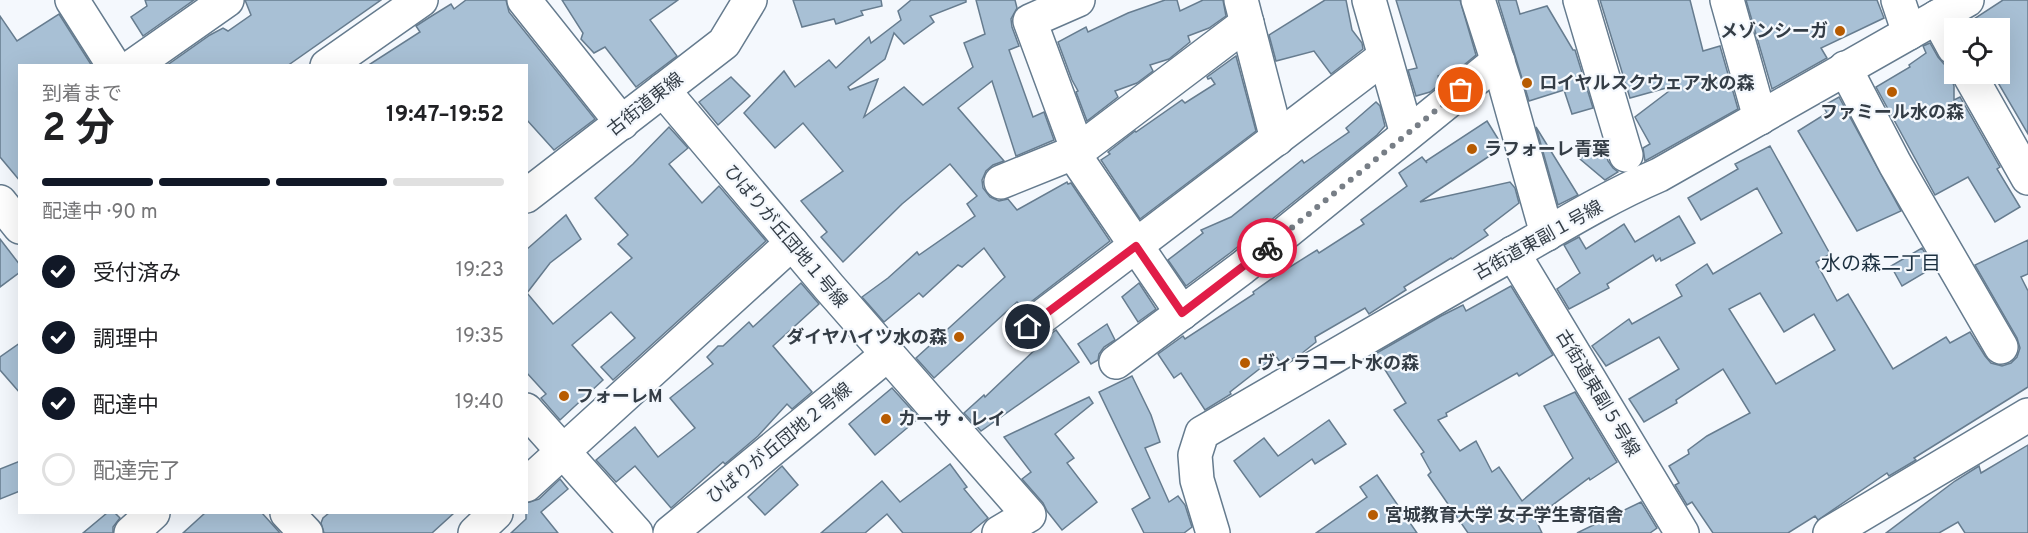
<!DOCTYPE html>
<html lang="ja">
<head>
<meta charset="utf-8">
<style>
	body { margin:0; font-family:Overpass,"Noto Sans JP",sans-serif; background:#f6f6f6; color:#202124; height:100vh; display:flex; flex-direction:column; font-size:22px; white-space:nowrap }
	* { box-sizing:border-box; margin:0 }
	p { font-size:20px; color:#757577 }
	.icon { flex:none; width:33px; height:33px; fill:none; stroke:currentColor; stroke-width:2; stroke-linecap:round; stroke-linejoin:round }
	.map { position:relative; flex:1; overflow:hidden }
	.sheet { position:absolute; left:18px; top:64px; width:510px; height:450px; display:flex; flex-direction:column; background:#fff; border-radius:0px; box-shadow:0 6px 24px #0002 }
	.sheet>* { flex:none }
	.fabs { position:absolute; left:1944px; top:18px; display:grid; gap:12px }
	.fabs a { display:grid; place-items:center; width:66px; height:66px; border-radius:0px; background:#fff; box-shadow:0 6px 24px #0002; font-size:30px }
	.pin { position:absolute; display:grid; place-items:center; width:51px; height:51px; color:#fff; margin:-26px; border:3px solid #fff; border-radius:50%; box-shadow:0 2px 6px #0007 }
	.courier { position:absolute; display:grid; place-items:center; width:60px; height:60px; margin:-30px; border:4px solid #e11d48; border-radius:50%; background:#fff; color:#222; box-shadow:0 2px 8px #0007 }
	.head em { font-style:normal; font-weight:700 }
	.head div { display:flex; flex-direction:column-reverse }
	.head { display:flex; align-items:center; justify-content:space-between; height:102px; padding:0 24px }
	h1 { font-size:39px; font-weight:700; line-height:45px }
	.bar { display:grid; grid-template-columns:repeat(4,1fr); gap:9px 6px; align-content:center; height:72px; padding:0 24px }
	.bar i { height:8px; border-radius:4px; background:#e0e0e0 }
	.bar .on { background:#111827 }
	.bar p { grid-column:span 4 }
	ol { padding:0 24px; list-style:none }
	li { display:flex; align-items:center; gap:18px; height:66px }
	li p { margin-inline-start:auto }
	li .icon { padding:6px; border-radius:50%; background:#111827; color:#fff; stroke-width:4 }
	li:last-child { color:#757577 }
	li i { width:33px; height:33px; border:3px solid #e0e0e0; border-radius:50% }
	.map>svg:first-child { display:block }
	.building { fill:#a8c0d5; stroke:#667c8f; stroke-width:1.5; fill-rule:evenodd }
	.lines { fill:none; stroke-linecap:round; stroke-linejoin:round }
	.minor-casing { stroke:#657b8e; stroke-width:36 }
	.minor { stroke:#fff; stroke-width:33 }
	.done { stroke:#777e86; stroke-width:6; stroke-dasharray:0 10.8 }
	.route { stroke:#e11d48; stroke-width:8 }
	.poi-dot { fill:#b75b01; stroke:#f4f8fd; stroke-width:2 }
	.labels { text-anchor:middle; stroke-width:4.5; stroke-linejoin:round; paint-order:stroke }
	.poi-label { font-size:18px; font-weight:bold; fill:#343d46; stroke:#f4f8fd; text-anchor:start }
	.street-label { font-size:18px; fill:#343d46; stroke:#f4f8fd }
	.neighbourhood-label { font-size:20px; fill:#1c3040; stroke:#f4f8fd }
</style>
</head>
<body>
<div class="map">
<svg width="2028" height="533" viewBox="0 0 2028 533">
	<rect width="100%" height="100%" fill="#f4f8fd"/>
	<!-- building -->
	<g class="building">
		<path d="M145,0H194L143,36L131,17L147,6Z"/>
		<path d="M245,0H381L287,66H166L210,35L223,28L228,31L251,15Z"/>
		<path d="M466,0H506L509,12L595,119L554,150L526,119V66H367L420,32L416,26L430,17L451,4L454,9Z"/>
		<path d="M562,0H678L650,20L677,56L636,87L605,47L594,53L581,39L583,33Z"/>
		<path d="M793,0H881L882,6L861,11L863,15L836,24L834,19L802,27Z"/>
		<path d="M911,0H966V2L930,16L934,22L904,44L894,33L885,59L848,87L850,90L878,79L864,117L904,87L923,105L973,67L964,43L985,34L976,0H1015L1017,8L1011,19L1012,27L1019,46L1009,50L1033,117L1044,112L1054,140L1016,156L992,81L958,108L1004,161L993,165L986,171L982,180L983,188L990,197L999,201L1008,199L1017,210L1067,182L1068,184L1071,183L1110,241L1023,308L1017,302L934,378L916,358L1005,277L984,248L962,267L958,265L923,297L919,293L884,322L862,297L888,278L917,252L919,255L975,216L967,204L977,196L950,164L902,204L843,262L821,237L827,232L801,201L843,171L803,123L775,148L744,113L784,71L795,87L829,60L836,68L869,37L871,43L901,20L898,11Z"/>
		<path d="M1165,0H1177L1180,11L1203,0H1223L1226,16L1209,28L1188,36L1190,42L1169,59L1150,65L1153,71L1137,83L1115,91L1118,97L1087,121L1076,92L1078,91L1072,80L1058,42L1086,27L1088,32L1128,13Z"/>
		<path d="M1325,0H1346L1352,30L1362,43L1363,49L1331,74L1314,51L1276,61L1269,35Z"/>
		<path d="M1396,0H1460L1476,55L1459,69L1438,76L1440,84L1430,92L1416,96L1408,70L1417,68Z"/>
		<path d="M1498,0H1516L1520,14L1547,6L1573,50H1575L1593,108L1572,114L1564,90L1529,101Z"/>
		<path d="M1600,0H1690L1703,51L1720,46L1738,109L1645,161L1643,148L1650,144L1635,117L1677,85L1630,98Z"/>
		<path d="M1746,0H1877L1884,18L1821,48L1827,58L1772,89Z"/>
		<path d="M2003,0H2028V134L1993,74H2000V28H1965L1963,26Z"/>
		<path d="M59,14L92,66H20V181L0,157V16L17,41Z"/>
		<path d="M1930,43L1938,57L1944,64L1952,66L1950,74L1954,86V100L1960,97L2000,167L1997,169L2020,207L1995,222L1968,177L1935,195L1876,87L1910,67L1909,65L1926,53L1923,46Z"/>
		<path d="M1236,56L1256,131L1140,219L1101,160L1110,154L1108,152L1135,131L1136,132L1182,100L1185,103L1215,84L1211,78L1208,79L1207,77Z"/>
		<path d="M731,77L750,96L718,125L699,102Z"/>
		<path d="M1839,97L1901,211L1857,231L1798,131L1827,113L1823,106Z"/>
		<path d="M1376,102L1380,106L1385,126L1377,135L1230,253L1186,286L1168,260L1203,233L1201,230L1231,217L1302,160L1304,163L1349,132L1346,128Z"/>
		<path d="M1487,121L1500,142V149L1420,202L1510,182L1515,188L1519,203L1484,230L1488,235L1452,259L1451,258L1404,287L1406,290L1369,314L1365,308L1315,337L1316,342L1301,354L1282,365L1276,356L1230,392L1231,394L1205,410L1181,373L1174,378L1158,354L1183,336L1185,339L1254,294L1253,292L1277,275L1317,250L1319,253L1364,224L1361,220L1407,186L1399,173L1422,157L1427,163L1426,161Z"/>
		<path d="M669,127L688,148L669,164L702,203L719,186L766,241L613,380L601,367L635,338L611,312L572,345L603,380L560,420L541,398L546,394L526,372V250L566,215L581,239L550,263L527,293L553,324L632,258L618,244L628,235L595,198L633,164Z"/>
		<path d="M1536,127L1578,195L1558,205Z"/>
		<path d="M1602,142L1608,161L1613,168L1618,172L1605,180L1580,159Z"/>
		<path d="M1770,146L1830,254L1816,262L1837,301L1848,294L1893,369L1946,337L1950,343L1970,332L1985,356L1991,363L2002,366L2011,363L2017,357L2020,348L2017,338L1975,265L2028,240V274L2021,277L2028,291V387L1914,458L1916,460L1889,476L1887,473L1818,520L1815,516L1788,533H1713L1692,502L1687,505L1675,485L1679,483L1669,466L1689,454L1688,450L1707,436L1750,413L1723,369L1676,400L1677,403L1644,422L1629,399L1679,369L1659,337L1606,366L1592,346L1629,319L1632,324L1682,296L1676,285L1707,264L1713,274L1782,233L1757,188L1701,220L1688,198L1738,169L1735,164ZM1760,293L1784,332L1814,314L1835,350L1776,384L1729,309Z"/>
		<path d="M1679,216L1695,243L1661,261L1660,258L1656,261L1653,255L1607,284L1609,288L1569,309L1557,289L1580,273L1564,245L1579,237L1586,249L1624,224L1635,242Z"/>
		<path d="M0,239L20,265V272L0,287Z"/>
		<path d="M1922,248L1930,262L1922,268L1924,273L1902,286L1891,266Z"/>
		<path d="M801,283L819,304L773,346L812,392L792,409L787,404L758,436L725,464L723,462L671,508L635,466L616,482L596,460L635,427L658,457L695,428L670,398L713,364L707,357L718,346H723L749,322L753,327Z"/>
		<path d="M1139,283L1156,309L1138,322L1122,297Z"/>
		<path d="M1511,286L1553,355L1519,376L1517,373L1446,413L1447,416L1438,420L1460,451L1476,441L1492,472L1499,467L1522,501L1573,458L1544,406L1575,392L1617,462L1590,480L1589,478L1535,518L1542,533H1468L1428,475L1431,472L1421,454L1424,452L1394,410L1406,403L1375,354L1441,316L1463,305L1466,311Z"/>
		<path d="M1107,324L1115,340L1104,347L1099,354L1098,360L1091,364L1078,344Z"/>
		<path d="M1056,330L1079,362L981,431L964,413L984,395L985,397L1041,344L1040,342Z"/>
		<path d="M20,343V393L0,370V357Z"/>
		<path d="M1132,376L1151,415L1160,442L1145,448L1169,502L1178,496L1185,505L1192,527L1184,533H1144L1132,509L1150,498L1099,392Z"/>
		<path d="M892,388L919,418L875,455L849,424Z"/>
		<path d="M1089,397L1093,403L1055,434L1074,458L1067,463L1097,502L1062,530L1047,511L1043,503L1022,479L1031,472L1004,437Z"/>
		<path d="M1329,420L1346,444L1315,464L1312,459L1260,497L1234,461L1264,438L1278,456Z"/>
		<path d="M2028,445V533H1965L1958,522L1939,533H1886L1955,481L1979,466L1981,473Z"/>
		<path d="M20,461V491L0,499V469Z"/>
		<path d="M950,464L967,487L964,489L988,518L970,533H903L887,514L865,533H821L882,481L900,502Z"/>
		<path d="M782,466L798,485L765,515L748,497Z"/>
		<path d="M1377,475L1417,533H1316L1367,497L1360,487Z"/>
		<path d="M560,479L568,489L541,512L558,533H511L526,519V503L539,499Z"/>
		<path d="M1641,502L1657,528L1650,533H1577Z"/>
		<path d="M107,513H115L120,518L113,527V533H83Z"/>
		<path d="M205,513H262L280,533H183Z"/>
		<path d="M329,513H454L432,533H324L321,523L323,518Z"/>
	</g>
	<g class="lines">
		<defs>
			<g id="minor">
				<path d="M72,0L114,66"/>
				<path d="M524,0L622,123"/>
				<path d="M1078,0L1030,21L1078,151"/>
				<path d="M1241,0L1277,139"/>
				<path d="M1369,0L1407,134"/>
				<path d="M1478,0L1505,84L1547,234"/>
				<path d="M1580,0L1626,155"/>
				<path d="M1727,0L1760,118"/>
				<path d="M1898,0L1909,33"/>
				<path d="M1937,17L1954,48"/>
				<path d="M133,66L227,0"/>
				<path d="M327,66L421,0"/>
				<path d="M1845,68L1895,164L2001,347"/>
				<path d="M1969,74L2028,178"/>
				<path d="M663,90L829,287L1029,515L999,533"/>
				<path d="M1073,153L1182,313"/>
				<path d="M1001,182L1078,151L1247,23"/>
				<path d="M526,196L724,43L750,0"/>
				<path d="M0,202L20,227"/>
				<path d="M1513,253L1682,533"/>
				<path d="M1022,332L1384,57"/>
				<path d="M1116,362L1242,268L1498,61"/>
				<path d="M526,410L636,533"/>
				<path d="M526,485L792,243"/>
				<path d="M287,513L306,533"/>
				<path d="M131,533L153,513"/>
				<path d="M475,533L496,513"/>
				<path d="M670,533L888,354"/>
				<path d="M1213,533L1197,480L1195,455L1202,433C1301,376 1399,318 1498,262C1551,232 1603,199 1659,175L1967,0"/>
				<path d="M1830,533L2028,415"/>
			</g>
		</defs>
		<!-- minor casing -->
		<use href="#minor" class="minor-casing"/>
		<!-- minor -->
		<use href="#minor" class="minor"/>
	</g>
	<g class="lines">
		<!-- done -->
		<path class="done" d="M1267,248L1461,90"/>
		<!-- route -->
		<path class="route" d="M1028,327L1136,246L1182,313L1267,248"/>
	</g>
	<!-- markers -->
	<g class="poi-dot">
		<circle cx="1840" cy="31" r="6"/>
		<circle cx="1527" cy="83" r="6"/>
		<circle cx="1892" cy="92" r="6"/>
		<circle cx="1472" cy="149" r="6"/>
		<circle cx="959" cy="337" r="6"/>
		<circle cx="1245" cy="363" r="6"/>
		<circle cx="564" cy="396" r="6"/>
		<circle cx="886" cy="419" r="6"/>
		<circle cx="1373" cy="515" r="6"/>
	</g>
	<g class="labels">
		<!-- poi labels -->
		<g class="poi-label">
			<text x="1828" y="37" text-anchor="end">メゾンシーガ</text>
			<text x="1539" y="89">ロイヤルスクウェア水の森</text>
			<text x="1892" y="118" text-anchor="middle">ファミール水の森</text>
			<text x="1484" y="155">ラフォーレ青葉</text>
			<text x="947" y="343" text-anchor="end">ダイヤハイツ水の森</text>
			<text x="1257" y="369">ヴィラコート水の森</text>
			<text x="576" y="402">フォーレM</text>
			<text x="898" y="425">カーサ・レイ</text>
			<text x="1385" y="521">宮城教育大学 女子学生寄宿舎</text>
		</g>
		<!-- street labels -->
		<g class="street-label">
			<text transform="translate(645 104) rotate(-38)" y="6">古街道東線</text>
			<text transform="translate(786 236) rotate(50)" y="6">ひばりが丘団地１号線</text>
			<text transform="translate(1538 240) rotate(-29)" y="6">古街道東副１号線</text>
			<text transform="translate(1598 393) rotate(59)" y="6">古街道東副５号線</text>
			<text transform="translate(779 443) rotate(-39)" y="6">ひばりが丘団地２号線</text>
		</g>
		<!-- neighbourhood labels -->
		<g class="neighbourhood-label">
			<text x="1881" y="270">水の森二丁目</text>
		</g>
	</g>
</svg>
<div class="fabs">
<a><svg class="icon" aria-label="locate" viewBox="0 0 24 24"><circle cx="12" cy="12" r="6"/><path d="M12 2v4M12 18v4M2 12h4M18 12h4"/></svg></a>
</div>
<div class="pin" style="left:1461px;top:90px;background:#ea580c"><svg class="icon" aria-label="bag" viewBox="0 0 24 24"><path d="M5 8h14l-1 12H6zM9 8a3 3 0 0 1 6 0"/></svg></div>
<div class="pin" style="left:1028px;top:327px;background:#1f2937"><svg class="icon" aria-label="home" viewBox="0 0 24 24"><path d="M3 11l9-7 9 7M6 9v11h12V9"/></svg></div>
<div class="courier" style="left:1267px;top:248px"><svg class="icon" aria-label="bike" viewBox="0 0 24 24"><circle cx="6" cy="16" r="4"/><circle cx="18" cy="16" r="4"/><path d="M6 16l4-8h5l3 8M10 8l3 8H6M13 5h3"/></svg></div>
<section class="sheet">
<div class="head"><div><h1>2 分</h1><p>到着まで</p></div><em>19:47–19:52</em></div>
<div class="bar"><i class="on"></i><i class="on"></i><i class="on"></i><i></i><p>配達中 · 90 m</p></div>
<ol>
<li><svg class="icon" aria-label="check" viewBox="0 0 24 24"><path d="M5 12l5 5 9-10"/></svg>受付済み<p>19:23</p></li>
<li><svg class="icon" aria-label="check" viewBox="0 0 24 24"><path d="M5 12l5 5 9-10"/></svg>調理中<p>19:35</p></li>
<li><svg class="icon" aria-label="check" viewBox="0 0 24 24"><path d="M5 12l5 5 9-10"/></svg>配達中<p>19:40</p></li>
<li><i></i>配達完了</li>
</ol>
</section>
</div>
</body>
</html>
